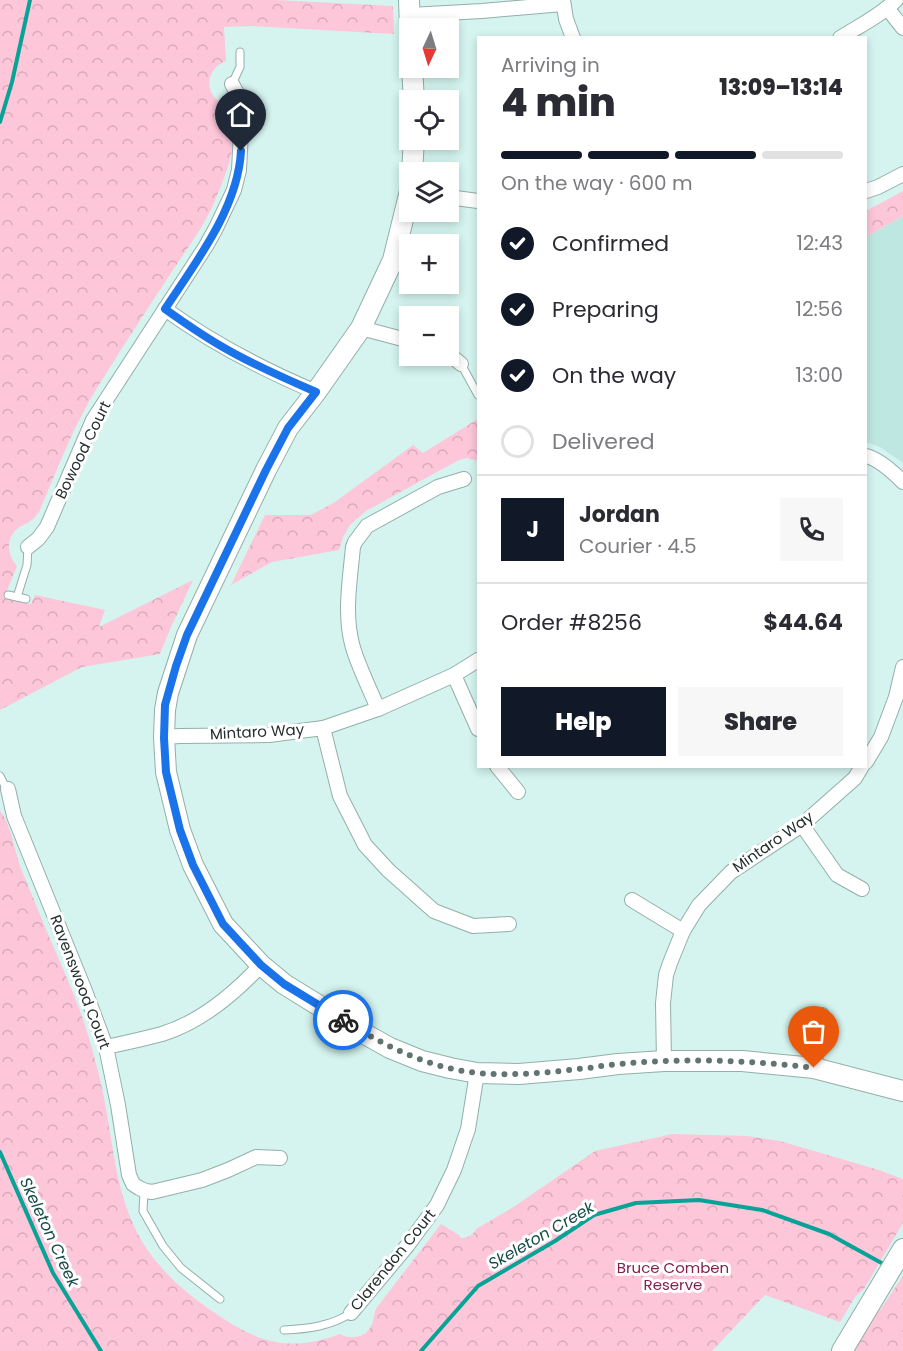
<!DOCTYPE html>
<html lang="en">
<head>
<meta charset="utf-8">
<style>
	body { margin:0; font-family:Poppins,sans-serif; background:#f7f7f7; color:#2b2b33; height:100vh; display:flex; flex-direction:column; font-size:22px; white-space:nowrap }
	* { box-sizing:border-box; margin:0 }
	p { font-size:20px; color:#7c7c81 }
	.icon { flex:none; width:33px; height:33px; fill:none; stroke:currentColor; stroke-width:2; stroke-linecap:round; stroke-linejoin:round }
	.map { position:relative; flex:1; overflow:hidden }
	.panel { position:absolute; left:477px; top:36px; width:390px; height:732px; display:flex; flex-direction:column; background:#fff; border-radius:0px; box-shadow:0 3px 9px #0003 }
	.panel>* { flex:none }
	.needle { width:39px; rotate:184deg }
	.buttons { position:absolute; left:399px; top:18px; display:grid; gap:12px }
	.buttons a { display:grid; place-items:center; width:60px; height:60px; border-radius:0px; background:#fff; box-shadow:0 3px 9px #0003; font-size:30px }
	.pin { position:absolute; display:grid; place-items:center; width:51px; height:51px; color:#fff; margin:-62px -26px; border-radius:50% 50% 50% 0; rotate:-45deg; box-shadow:0 0 6px #0007 }
	.pin .icon { rotate:45deg }
	.courier { position:absolute; display:grid; place-items:center; width:60px; height:60px; margin:-30px; border:4px solid #1a73e8; border-radius:50%; background:#fff; color:#222; box-shadow:0 2px 8px #0007 }
	.head em { font-style:normal; font-weight:800 }
	.head div { display:flex; flex-direction:column-reverse }
	.head { display:flex; align-items:center; justify-content:space-between; height:102px; padding:0 24px }
	h1 { font-size:39px; font-weight:800; line-height:45px }
	.bar { display:grid; grid-template-columns:repeat(4,1fr); gap:9px 6px; align-content:center; height:72px; padding:0 24px }
	.bar i { height:8px; border-radius:4px; background:#e1e1e2 }
	.bar .selected { background:#111827 }
	.bar p { grid-column:span 4 }
	.line { display:flex; align-items:center; gap:15px; padding:0 24px; border-top:2px solid #e1e1e2 }
	.line div { flex:1 }
	.round { display:grid; place-items:center; flex:none; width:63px; height:63px; border-radius:0px; background:#f7f7f7 }
	ol { padding:0 24px; list-style:none }
	li { display:flex; align-items:center; gap:18px; height:66px }
	li p { margin-inline-start:auto }
	li .icon { padding:6px; border-radius:50%; background:#111827; color:#fff; stroke-width:4 }
	li:last-child { color:#7c7c81 }
	li i { width:33px; height:33px; border:3px solid #e1e1e2; border-radius:50% }
	.action { display:flex; gap:12px; margin-top:auto; padding:12px 24px }
	.action a { flex:1; height:69px; border-radius:0px; background:#111827; color:#fff; font-size:24px; font-weight:800; line-height:69px; text-align:center }
	.action a+a { background:#f7f7f7; color:#2b2b33 }
	.map>svg:first-child { display:block }
	.built { fill:#bfe7e1 }
	.forest { fill:url(#forest-crowns) }
	.lines { fill:none; stroke-linecap:round; stroke-linejoin:round }
	.stream { stroke:#07a396; stroke-width:4 }
	.lane-casing { stroke:#92afab; stroke-width:9 }
	.street-casing { stroke:#92afab; stroke-width:16 }
	.secondary-casing { stroke:#92afab; stroke-width:22 }
	.lane { stroke:#fff; stroke-width:7 }
	.street { stroke:#fff; stroke-width:14 }
	.secondary { stroke:#fff; stroke-width:20 }
	.done { stroke:#617471; stroke-width:6; stroke-dasharray:0 10.8 }
	.route { stroke:#1a73e8; stroke-width:8 }
	.labels { text-anchor:middle; stroke-width:6; stroke-linejoin:round; paint-order:stroke }
	.street-label { font-size:15px; fill:#232f2d; stroke:#fff }
	.park-label { font-size:15px; fill:#841f50; stroke:#fff }
	.water-label { font-size:16px; font-style:italic; fill:#164c47; stroke:#fff }
</style>
</head>
<body>
<div class="map">
<svg width="903" height="1351" viewBox="0 0 903 1351">
	<defs>
		<pattern id="forest-crowns" width="20" height="18" patternUnits="userSpaceOnUse" patternTransform="scale(1.5)"><rect width="20" height="18" fill="#fdc6d9"/><path d="M2 6a3 3 0 1 1 6 0M12 15a3 3 0 1 1 6 0" fill="none" stroke="#d9aabb"/></pattern>
	</defs>
	<rect width="100%" height="100%" fill="#d5f4ef"/>
	<!-- built -->
	<path class="built" d="M903,216V463L880,447L866,442V237Z"/>
	<!-- forest -->
	<g class="forest">
		<path d="M0,0H275L393,6L394,34L251,26L224,27L226,61C212,66 205,81 212,94C216,101 224,104 227,111C230,117 232,127 233,133C235,154 222,184 214,203C203,228 186,250 171,273C146,311 121,349 97,388C73,427 57,470 39,512C30,525 25,522 16,530C5,541 8,555 17,566L4,598L31,604L35,595L105,610L99,627L193,580L171,627L160,654L82,667L0,710Z"/>
		<path d="M903,191V216L866,237V211Z"/>
		<path d="M478,419V461L467,458L459,460L366,511L350,525L343,537L339,550L272,562L231,585L265,515H311L335,502L413,445L423,453Z"/>
		<path d="M0,811C11,823 15,854 22,871C31,892 39,913 48,934C62,967 78,1001 88,1035C96,1062 103,1088 107,1115C117,1172 121,1222 161,1267C179,1288 201,1304 224,1319C263,1345 295,1351 340,1334C351,1340 365,1338 371,1326C375,1319 373,1312 378,1306L441,1224L459,1235L461,1238C467,1238 474,1235 476,1229L512,1208L595,1151L672,1134L747,1136L780,1141L879,1170L903,1179V1223L864,1289L855,1297L840,1322L765,1295L712,1351H0Z"/>
		<path d="M903,1276V1351H854L872,1314L880,1310Z"/>
	</g>
	<g class="lines">
		<!-- stream -->
		<g class="stream">
			<path d="M0,122L12,82L30,0"/>
			<path d="M0,1152L53,1273L101,1351"/>
			<path d="M421,1351L478,1286L555,1241L594,1215L636,1203L699,1200L762,1210L829,1234L887,1266"/>
		</g>
		<defs>
			<g id="lane">
				<path d="M232,84L240,67V52"/>
				<path d="M461,364L478,395"/>
				<path d="M8,595L26,599"/>
				<path d="M17,597L27,565L28,547"/>
				<path d="M0,776L4,784L8,789"/>
				<path d="M144,1191L143,1211L163,1246L181,1268L220,1299"/>
				<path d="M284,1330C308,1329 331,1326 351,1313"/>
			</g>
			<g id="street">
				<path d="M563,0L566,19L573,38"/>
				<path d="M887,8L903,28"/>
				<path d="M410,15L482,11L563,4"/>
				<path d="M840,38C859,26 880,16 896,0"/>
				<path d="M866,191L878,187L903,174"/>
				<path d="M448,197L478,201"/>
				<path d="M165,309C213,344 262,369 316,392"/>
				<path d="M361,328L410,341"/>
				<path d="M448,353L461,364"/>
				<path d="M866,456C879,459 893,472 903,482"/>
				<path d="M28,547L38,539L47,527L93,420L206,246L216,228L234,190L239,170L242,113L238,95L232,84"/>
				<path d="M454,675L478,729"/>
				<path d="M378,709C370,689 357,664 352,644C344,613 350,579 353,547L355,542L367,526L438,487L464,479"/>
				<path d="M323,728L340,796L365,845L388,870L434,911L473,926L509,924"/>
				<path d="M164,737L180,736L269,735L323,728L378,709L454,675L478,660"/>
				<path d="M866,762L881,737L896,697L903,667"/>
				<path d="M497,766L518,792"/>
				<path d="M8,789L14,816L85,991L106,1047L118,1105L129,1175L133,1184L139,1188L146,1191L152,1192L202,1180L228,1170L256,1157L280,1158"/>
				<path d="M802,825L837,875L862,889"/>
				<path d="M632,900L683,931"/>
				<path d="M106,1047C125,1043 143,1039 162,1034C201,1022 234,994 261,965"/>
				<path d="M664,1061L663,1003L666,975L670,963L683,931L699,905L731,872L802,825L855,778L862,766"/>
				<path d="M814,1068L822,1015"/>
				<path d="M351,1313L407,1246L437,1205L454,1170L468,1129L477,1073"/>
			</g>
			<g id="secondary">
				<path d="M409,0L410,28"/>
				<path d="M412,68L414,100"/>
				<path d="M412,172L414,140"/>
				<path d="M410,191L393,260L361,328L316,392L288,428L266,470L187,635L168,693L165,710L164,737L166,772L180,830L193,865L223,924L261,965L284,984L365,1034L390,1048L422,1061L450,1068L477,1073L519,1074L579,1069L618,1064L664,1061H742L814,1068L903,1091"/>
				<path d="M842,1351L903,1249"/>
			</g>
		</defs>
		<!-- lane casing -->
		<use href="#lane" class="lane-casing"/>
		<!-- street casing -->
		<use href="#street" class="street-casing"/>
		<!-- secondary casing -->
		<use href="#secondary" class="secondary-casing"/>
		<!-- lane -->
		<use href="#lane" class="lane"/>
		<!-- street -->
		<use href="#street" class="street"/>
		<!-- secondary -->
		<use href="#secondary" class="secondary"/>
	</g>
	<g class="lines">
		<!-- done -->
		<path class="done" d="M343,1020C385,1046 428,1068 478,1073C511,1076 545,1073 578,1069C592,1068 605,1065 619,1064C683,1058 750,1060 814,1068"/>
		<!-- route -->
		<path class="route" d="M241,151C238,208 196,262 165,309C186,324 206,338 228,350C256,366 286,379 316,392L288,428L266,470L187,635L176,666L165,705L164,738L166,772L180,830L193,865L223,924L261,965L284,984L343,1020"/>
	</g>
	<g class="labels">
		<!-- street labels -->
		<g class="street-label">
			<text transform="translate(83 450) rotate(-64)" y="5">Bowood Court</text>
			<text transform="translate(257 732) rotate(-3)" y="5">Mintaro Way</text>
			<text transform="translate(773 842) rotate(-35)" y="5">Mintaro Way</text>
			<text transform="translate(80 982) rotate(69)" y="5">Ravenswood Court</text>
			<text transform="translate(393 1260) rotate(-51)" y="5">Clarendon Court</text>
		</g>
		<!-- park labels -->
		<g class="park-label">
			<text x="673" y="1273">Bruce Comben<tspan x="673" dy="17">Reserve</tspan></text>
		</g>
		<!-- water labels -->
		<g class="water-label">
			<text transform="translate(50 1232) rotate(65)" y="6">Skeleton Creek</text>
			<text transform="translate(541 1235) rotate(-30)" y="6">Skeleton Creek</text>
		</g>
	</g>
</svg>
<div class="buttons">
<a><svg class="needle" viewBox="-14 -14 28 28"><path d="M0-13l5 13h-10z" fill="#e53935"/><path d="M0 13l5-13h-10z" fill="#7c7c81"/></svg></a>
<a><svg class="icon" aria-label="locate" viewBox="0 0 24 24"><circle cx="12" cy="12" r="6"/><path d="M12 2v4M12 18v4M2 12h4M18 12h4"/></svg></a>
<a><svg class="icon" aria-label="layers" viewBox="0 0 24 24"><path d="M12 4l9 5-9 5-9-5zM3 14l9 5 9-5"/></svg></a>
<a>+</a>
<a>−</a>
</div>
<div class="pin" style="left:814px;top:1068px;background:#ea580c"><svg class="icon" aria-label="bag" viewBox="0 0 24 24"><path d="M5 8h14l-1 12H6zM9 8a3 3 0 0 1 6 0"/></svg></div>
<div class="pin" style="left:241px;top:151px;background:#1f2937"><svg class="icon" aria-label="home" viewBox="0 0 24 24"><path d="M3 11l9-7 9 7M6 9v11h12V9"/></svg></div>
<div class="courier" style="left:343px;top:1020px"><svg class="icon" aria-label="bike" viewBox="0 0 24 24"><circle cx="6" cy="16" r="4"/><circle cx="18" cy="16" r="4"/><path d="M6 16l4-8h5l3 8M10 8l3 8H6M13 5h3"/></svg></div>
<section class="panel">
<div class="head"><div><h1>4 min</h1><p>Arriving in</p></div><em>13:09–13:14</em></div>
<div class="bar"><i class="selected"></i><i class="selected"></i><i class="selected"></i><i></i><p>On the way · 600 m</p></div>
<ol>
<li><svg class="icon" aria-label="check" viewBox="0 0 24 24"><path d="M5 12l5 5 9-10"/></svg>Confirmed<p>12:43</p></li>
<li><svg class="icon" aria-label="check" viewBox="0 0 24 24"><path d="M5 12l5 5 9-10"/></svg>Preparing<p>12:56</p></li>
<li><svg class="icon" aria-label="check" viewBox="0 0 24 24"><path d="M5 12l5 5 9-10"/></svg>On the way<p>13:00</p></li>
<li><i></i>Delivered</li>
</ol>
<div class="line" style="height:108px"><b class="round" style="background:#111827;color:#fff">J</b><div><b>Jordan</b><p>Courier · 4.5</p></div><a class="round"><svg class="icon" aria-label="phone" viewBox="0 0 24 24"><path d="M5 4h4l2 5-3 2q2 4 5 5l2-3 5 2v4C11 20 4 13 5 4z"/></svg></a></div>
<div class="line" style="height:78px"><div>Order #8256</div><b>$44.64</b></div>
<div class="action"><a>Help</a><a>Share</a></div>
</section>
</div>
</body>
</html>
